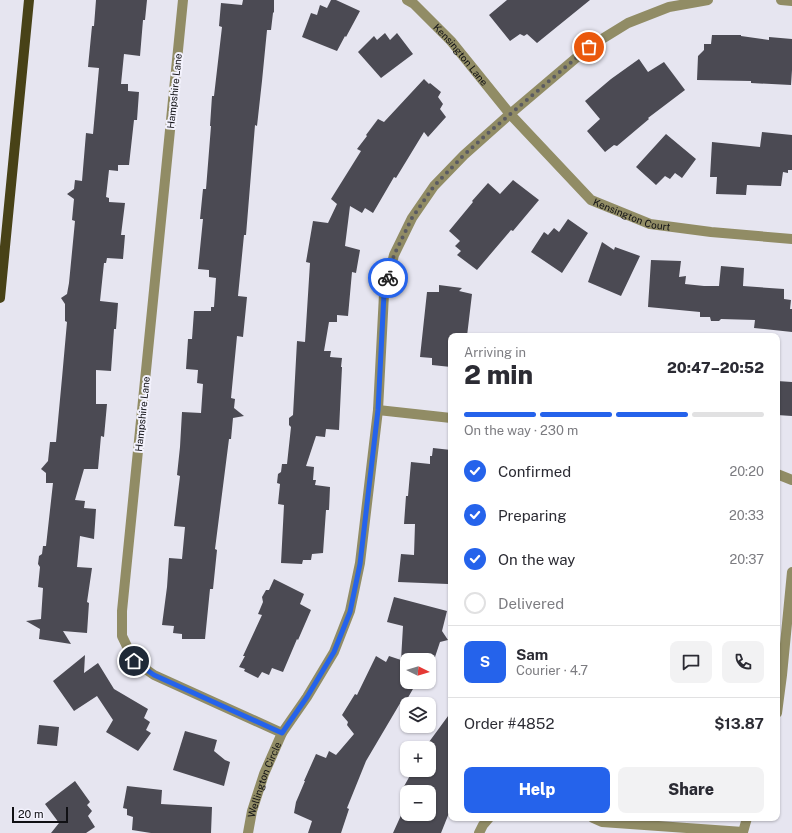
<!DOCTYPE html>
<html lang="en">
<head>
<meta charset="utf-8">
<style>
	body { margin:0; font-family:"Public Sans",sans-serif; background:#f2f2f3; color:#2b2b33; height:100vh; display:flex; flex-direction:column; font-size:15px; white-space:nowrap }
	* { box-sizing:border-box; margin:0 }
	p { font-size:13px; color:#7c7c81 }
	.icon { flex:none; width:22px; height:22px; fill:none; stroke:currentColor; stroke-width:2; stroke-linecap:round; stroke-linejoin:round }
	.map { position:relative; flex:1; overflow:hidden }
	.details { position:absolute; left:448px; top:333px; width:332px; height:488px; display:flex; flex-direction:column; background:#fff; border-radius:8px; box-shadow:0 1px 3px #0004 }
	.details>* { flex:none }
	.needle { width:26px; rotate:95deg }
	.tools { position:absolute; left:400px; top:653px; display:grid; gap:8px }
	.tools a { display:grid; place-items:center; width:36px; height:36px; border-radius:8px; background:#fff; box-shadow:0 1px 3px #0004; font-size:20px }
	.scale { position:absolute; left:12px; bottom:10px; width:56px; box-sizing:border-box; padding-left:4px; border:2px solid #101014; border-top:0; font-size:11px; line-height:14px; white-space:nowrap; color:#101014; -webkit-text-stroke:3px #f3f2fd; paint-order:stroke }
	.pin { position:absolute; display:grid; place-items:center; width:34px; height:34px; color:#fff; margin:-17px; border:2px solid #fff; border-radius:50%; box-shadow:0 1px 4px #0007 }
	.courier { position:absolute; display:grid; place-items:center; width:40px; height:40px; margin:-20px; border:3px solid #2563eb; border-radius:50%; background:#fff; color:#222; box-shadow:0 1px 5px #0007 }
	.headline em { font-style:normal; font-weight:800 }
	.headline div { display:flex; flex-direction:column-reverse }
	.headline { display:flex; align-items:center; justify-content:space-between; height:68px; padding:0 16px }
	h1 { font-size:26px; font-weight:800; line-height:30px }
	.bar { display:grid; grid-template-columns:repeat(4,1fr); gap:6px 4px; align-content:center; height:48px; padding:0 16px }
	.bar i { height:5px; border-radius:3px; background:#e1e1e2 }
	.bar .selected { background:#2563eb }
	.bar p { grid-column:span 4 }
	.line { display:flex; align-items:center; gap:10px; padding:0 16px; border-top:1px solid #e1e1e2 }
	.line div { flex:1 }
	.round { display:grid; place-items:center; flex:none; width:42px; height:42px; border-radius:8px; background:#f2f2f3 }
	ol { padding:0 16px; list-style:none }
	li { display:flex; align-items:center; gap:12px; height:44px }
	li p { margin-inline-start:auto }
	li .icon { padding:4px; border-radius:50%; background:#2563eb; color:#fff; stroke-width:4 }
	li:last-child { color:#7c7c81 }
	li i { width:22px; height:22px; border:2px solid #e1e1e2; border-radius:50% }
	.cta { display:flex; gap:8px; margin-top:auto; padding:8px 16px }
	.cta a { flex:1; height:46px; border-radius:8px; background:#2563eb; color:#fff; font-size:16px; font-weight:800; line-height:46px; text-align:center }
	.cta a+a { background:#f2f2f3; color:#2b2b33 }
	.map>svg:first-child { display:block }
	.building { fill:#4b4a53 }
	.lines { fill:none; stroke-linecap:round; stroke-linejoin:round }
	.minor { stroke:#918c65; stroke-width:10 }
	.major { stroke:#484217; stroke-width:10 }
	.done { stroke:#5b5b61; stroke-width:4; stroke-dasharray:0 7.2 }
	.route { stroke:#2563eb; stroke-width:5 }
	.labels { text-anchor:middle; stroke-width:4; stroke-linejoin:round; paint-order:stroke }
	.street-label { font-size:10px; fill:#101014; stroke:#f3f2fd }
</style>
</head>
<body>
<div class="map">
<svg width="792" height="833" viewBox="0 0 792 833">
	<rect width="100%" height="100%" fill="#e6e5f0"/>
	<!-- building -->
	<g class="building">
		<path d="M96,0H147L145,20H143L140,56L124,54L121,84H128V91L139,92L137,120H134L129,165H118V171L109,170L106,197L109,198V202L125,203L121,235H125L123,259L107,258L106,263H104L100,301L118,303L116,329H114L111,371L96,370V404H107L104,437L101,436L98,469H84L75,500L85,501L84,508L96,509L94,539L80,536L77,567L92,568L87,602L89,603L87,633L63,631L71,644L39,639L40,629L26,621L41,619L43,588L38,587L40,567L38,564L39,556L42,554L43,546H46L53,483H46V473L41,469L48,461L50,442H56L62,378L67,322L65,321V304L61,298L67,294L69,283L75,221L72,220L74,199L67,194L74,189L75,180L82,181L86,133L93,134L99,68L88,67L92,26H94Z"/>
		<path d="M243,0H274V12L273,13L271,30H267L262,81L257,126L255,125L246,235H244L238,296L247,297L243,337L237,336L231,398L235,399L234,408L244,416L233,418L231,439H229L215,549L217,550L213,589H210L205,639H182V634L173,633L174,626L162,625L167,587L169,558L182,559L185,527L174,526L180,476L177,475L180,447L182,412L201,413L203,384L197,383L198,370L186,369L188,339H192L194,311H211V307H214L216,278L209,277V270L198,269L203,219H200L203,189H206L211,126H210L212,96H214L222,27L219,26L221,3L242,5Z"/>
		<path d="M331,0H336L360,11L346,37L345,36L337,51L302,37L311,13L317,15L320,5L327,8Z"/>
		<path d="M507,0H590L537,43L527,34L524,36L520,34L510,41L489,15Z"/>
		<path d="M385,33L390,40L397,33L413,54L381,78L358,52L374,36L377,40Z"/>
		<path d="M712,35H741V36L769,40V37L792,39V70L791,85L751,83V81L697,80L698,56L704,50V44H711Z"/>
		<path d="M639,59L648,72L664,62L685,90L648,118L649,119L617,146L614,145L605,152L587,131L600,119L585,101L611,79Z"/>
		<path d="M424,79L429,84L430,83L441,92L438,97L443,104L440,109L446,117L428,137L424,132L396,178L394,177L373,213L365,208L362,213L350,206L345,246L360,250L356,273L352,272L348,316L337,315V322H329L324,351H331L330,357L342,358L341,367H342L339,430L326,429L325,437L316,436L306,466L314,467L313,480H316L315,485L330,487L329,510H326L323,553L312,554L311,560H303L302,564L281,563L284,505L278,504L280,484L277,483L278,474L281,472L282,464H287L291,427L289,425V418L293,415L297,341L305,342L310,263L306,262L313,221L328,223L337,204L331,199L361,151L357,149L367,136L366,135L378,119L384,122Z"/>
		<path d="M762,132L792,135V170H788V173L783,172L781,186L747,185L746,195L716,194L717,177H710L712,142L760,147Z"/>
		<path d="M666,134L696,159L682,178L675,173L670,179L665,176L656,185L636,167Z"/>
		<path d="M513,180L539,200L513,231L511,230L477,270L457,255L461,251L455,246L460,241L449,231L473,202L472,201L488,183L500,194Z"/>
		<path d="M568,219L588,233L562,273L531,252L544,232L548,235L554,228L559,232Z"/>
		<path d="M602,242L614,250L615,247L640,256L621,296L588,282Z"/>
		<path d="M651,260L681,261L679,277L686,276L685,284L704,286H719L721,266L744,268L743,286L784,289V299L791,300L790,309H792V332L754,328L755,320L721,319L719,321H711L710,317H700V312L648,307Z"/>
		<path d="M439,285L462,288L459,291L472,294L467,336H451V367L432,365V358L420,357L427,292H439Z"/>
		<path d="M777,381L792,382V416L777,415Z"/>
		<path d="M433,448L451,450V512L448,548H450L448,584L398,582L401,554L414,555L415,524H404L406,496H408L411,462L430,464V456H432Z"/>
		<path d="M274,579L304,594L300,604L311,610L298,640L297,639L283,672L272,668L269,675L262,672L258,678L244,671L245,669L239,667L245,656H243L262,615L258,614L263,602L262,597L266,590H269Z"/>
		<path d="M394,597L447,611L442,631L448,640L440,642L434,660H430L429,662V660H407V682H417L406,701L402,700L366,761L347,808L349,809L341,833H308L312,821L294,813L296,802L305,781H304L316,754L326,758L329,751L336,755L354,734L347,725L348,722L342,715L355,694L357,695L376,656L386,662L389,656L401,660L403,626L387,622Z"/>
		<path d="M85,655L84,673L98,663L114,689L148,709L144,718L150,722L146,730L151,733L138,751L106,732L113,720L97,696L74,711L53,681Z"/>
		<path d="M451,712V808L441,833H393L407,802V814H429V792H407L402,790L413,770H429V748H427L429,744V742Z"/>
		<path d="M39,725L59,727L57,746L37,744Z"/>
		<path d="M185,731L217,740L214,751L225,760L230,762L224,786L173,770Z"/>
		<path d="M75,781L90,802L87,805L92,811L88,816L95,827L86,833H51L59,823L45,804Z"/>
		<path d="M127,786L162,790L161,804L212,807L211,833H151L132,830L133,817L127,815V809L123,808Z"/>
	</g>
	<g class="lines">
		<!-- minor -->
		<g class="minor">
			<path d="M183,0L122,611V636L134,661L154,675L282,733"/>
			<path id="s1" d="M407,0L414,4L451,41L510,114L591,200L650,224L711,232L792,239"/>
			<path d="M781,0L792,1"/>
			<path d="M378,410L451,418"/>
			<path d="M777,474L792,480"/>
			<path d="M777,713L782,675L792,572"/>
			<path d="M593,818L602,822L743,832L747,818"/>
			<path id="s2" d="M248,833L252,811L264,774L282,733L307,697L334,652L350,611L360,563L378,410L384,294L394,255L412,218L434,186L464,155L510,114L589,47L628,23L669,7L708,0"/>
			<path d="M479,833L483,825L489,818"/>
		</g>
		<!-- major -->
		<path class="major" d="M0,298L29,0"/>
	</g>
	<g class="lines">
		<!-- done -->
		<path class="done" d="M388,278L394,255L412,218L434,186L464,155L487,134L589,47"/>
		<!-- route -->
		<path class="route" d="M134,661L154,675L282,733L307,697L334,652L350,612L360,564L378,410L384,294L388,278"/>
	</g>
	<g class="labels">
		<!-- street labels -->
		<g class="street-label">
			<text dy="4" stroke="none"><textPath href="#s1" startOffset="77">Kensington Lane</textPath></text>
			<text transform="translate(174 91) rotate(-84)" y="4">Hampshire Lane</text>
			<text dy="4" stroke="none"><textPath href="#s1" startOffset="316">Kensington Court</textPath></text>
			<text transform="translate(142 414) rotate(-84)" y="4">Hampshire Lane</text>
			<text dy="4" stroke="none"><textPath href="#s2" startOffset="56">Wellington Circle</textPath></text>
		</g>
	</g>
</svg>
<div class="tools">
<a><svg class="needle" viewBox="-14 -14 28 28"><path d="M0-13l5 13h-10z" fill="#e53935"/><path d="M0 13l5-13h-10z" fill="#7c7c81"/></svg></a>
<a><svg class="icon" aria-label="layers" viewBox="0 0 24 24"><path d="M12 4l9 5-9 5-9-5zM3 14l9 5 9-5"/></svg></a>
<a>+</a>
<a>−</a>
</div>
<div class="scale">20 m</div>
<div class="pin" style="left:589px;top:47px;background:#ea580c"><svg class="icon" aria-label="bag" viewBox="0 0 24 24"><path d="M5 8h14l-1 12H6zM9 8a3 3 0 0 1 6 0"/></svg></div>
<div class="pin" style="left:134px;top:661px;background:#1f2937"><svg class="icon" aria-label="home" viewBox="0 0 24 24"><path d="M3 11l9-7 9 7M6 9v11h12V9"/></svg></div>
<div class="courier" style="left:388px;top:278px"><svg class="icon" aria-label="bike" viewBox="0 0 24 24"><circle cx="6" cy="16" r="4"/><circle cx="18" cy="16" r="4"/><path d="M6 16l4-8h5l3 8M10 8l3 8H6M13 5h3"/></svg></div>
<section class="details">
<div class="headline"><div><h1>2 min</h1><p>Arriving in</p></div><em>20:47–20:52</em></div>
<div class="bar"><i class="selected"></i><i class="selected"></i><i class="selected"></i><i></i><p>On the way · 230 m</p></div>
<ol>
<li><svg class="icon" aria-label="check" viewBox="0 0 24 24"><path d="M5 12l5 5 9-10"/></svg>Confirmed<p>20:20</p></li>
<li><svg class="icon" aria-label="check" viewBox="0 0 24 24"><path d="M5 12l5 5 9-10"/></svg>Preparing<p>20:33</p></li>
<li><svg class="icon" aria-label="check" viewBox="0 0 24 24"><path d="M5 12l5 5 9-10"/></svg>On the way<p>20:37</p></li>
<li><i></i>Delivered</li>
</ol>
<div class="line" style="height:72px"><b class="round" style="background:#2563eb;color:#fff">S</b><div><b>Sam</b><p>Courier · 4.7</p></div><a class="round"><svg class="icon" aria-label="chat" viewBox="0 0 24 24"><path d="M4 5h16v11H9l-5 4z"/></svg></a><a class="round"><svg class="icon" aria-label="phone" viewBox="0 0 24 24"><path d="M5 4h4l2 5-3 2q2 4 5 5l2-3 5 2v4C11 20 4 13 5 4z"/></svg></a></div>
<div class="line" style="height:52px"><div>Order #4852</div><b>$13.87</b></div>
<div class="cta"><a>Help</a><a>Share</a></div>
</section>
</div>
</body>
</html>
